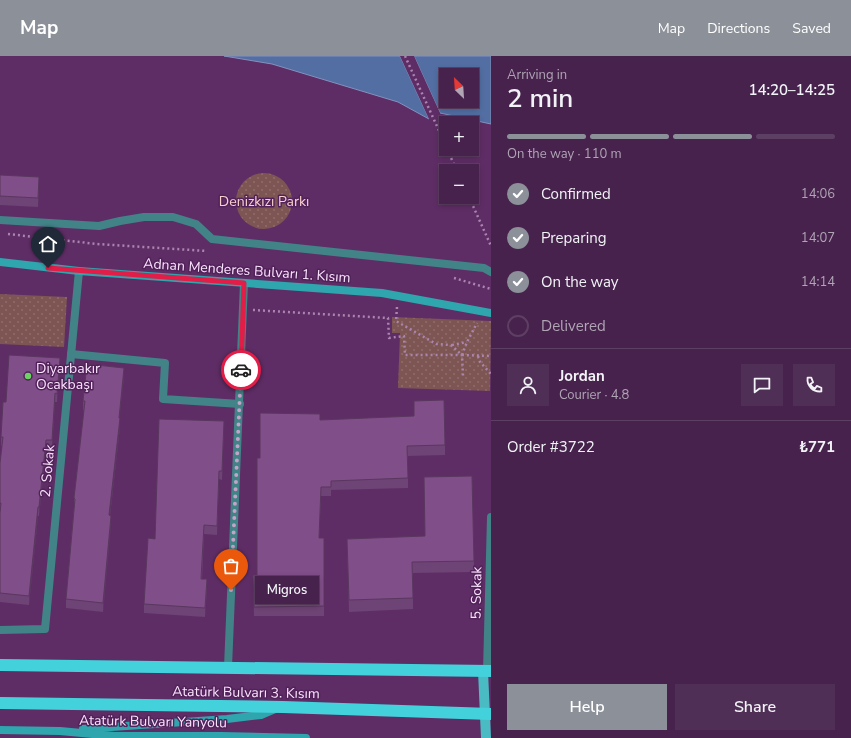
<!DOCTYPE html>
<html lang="en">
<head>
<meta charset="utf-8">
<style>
	body { margin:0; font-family:"Nunito Sans",sans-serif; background:#502f56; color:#f1f3f6; height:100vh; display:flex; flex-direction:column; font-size:15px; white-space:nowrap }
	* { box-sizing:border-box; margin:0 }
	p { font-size:13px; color:#b0a4b5 }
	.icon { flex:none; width:22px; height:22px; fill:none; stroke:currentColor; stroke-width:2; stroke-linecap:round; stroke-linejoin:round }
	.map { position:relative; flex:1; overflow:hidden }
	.side { display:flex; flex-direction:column; background:#46224c; width:360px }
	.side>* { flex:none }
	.needle { width:26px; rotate:335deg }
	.controls { position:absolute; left:439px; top:12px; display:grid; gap:8px }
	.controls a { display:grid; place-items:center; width:40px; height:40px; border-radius:0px; background:#46224c; box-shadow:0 2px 6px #0003,0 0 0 1px #5e3f64; font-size:20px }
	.pin { position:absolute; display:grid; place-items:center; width:34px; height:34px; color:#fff; margin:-41px -17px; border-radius:50% 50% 50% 0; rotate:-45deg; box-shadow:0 0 4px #0007 }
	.pin .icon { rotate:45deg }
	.courier { position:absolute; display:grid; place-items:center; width:40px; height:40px; margin:-20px; border:3px solid #e11d48; border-radius:50%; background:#fff; color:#222; box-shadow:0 1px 5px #0007 }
	.bubble { position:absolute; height:28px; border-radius:0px; background:#46224c; box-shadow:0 2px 6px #0003,0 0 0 1px #5e3f64; font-size:13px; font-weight:600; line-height:28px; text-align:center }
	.head em { font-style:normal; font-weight:600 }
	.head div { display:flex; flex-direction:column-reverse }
	.head { display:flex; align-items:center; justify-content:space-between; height:68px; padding:0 16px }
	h1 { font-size:26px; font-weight:600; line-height:30px }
	.bar { display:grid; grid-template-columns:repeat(4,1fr); gap:6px 4px; align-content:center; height:48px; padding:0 16px }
	.bar i { height:5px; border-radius:3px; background:#5e3f64 }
	.bar .on { background:#8c9099 }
	.bar p { grid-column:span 4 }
	.line { display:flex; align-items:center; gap:10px; padding:0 16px; border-top:1px solid #5e3f64 }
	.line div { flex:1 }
	.round { display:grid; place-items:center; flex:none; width:42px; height:42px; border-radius:0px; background:#502f56 }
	ol { padding:0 16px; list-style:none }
	li { display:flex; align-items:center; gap:12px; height:44px }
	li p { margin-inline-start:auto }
	li .icon { padding:4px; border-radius:50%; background:#8c9099; color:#fff; stroke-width:4 }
	li:last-child { color:#b0a4b5 }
	li i { width:22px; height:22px; border:2px solid #5e3f64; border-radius:50% }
	.action { display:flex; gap:8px; margin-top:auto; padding:8px 16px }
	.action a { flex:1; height:46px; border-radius:0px; background:#8c9099; color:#fff; font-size:16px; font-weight:600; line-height:46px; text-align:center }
	.action a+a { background:#502f56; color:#f1f3f6 }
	header { display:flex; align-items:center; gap:24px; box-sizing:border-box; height:56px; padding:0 20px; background:#8c9099; color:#fff }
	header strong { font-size:19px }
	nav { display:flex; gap:22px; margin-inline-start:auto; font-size:14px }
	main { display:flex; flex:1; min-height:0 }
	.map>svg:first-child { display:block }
	.park { fill:url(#park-dots) }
	.water { fill:#526ea2; stroke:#8491bd; fill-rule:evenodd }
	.pier { fill:#5e2d65 }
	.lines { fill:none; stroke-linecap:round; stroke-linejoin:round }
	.path { stroke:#aa85af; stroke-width:2.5; stroke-dasharray:2 3; stroke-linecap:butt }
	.lane { stroke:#428388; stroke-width:8 }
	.street { stroke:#428388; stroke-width:8 }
	.secondary { stroke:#2fa5ad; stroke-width:8 }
	.primary { stroke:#4bbbc3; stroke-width:10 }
	.highway { stroke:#43d2dc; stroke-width:12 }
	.wall { fill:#6e4375 }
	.shaded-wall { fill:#5a375f }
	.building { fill:#804e88; stroke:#5a375f }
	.done { stroke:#c3a3c8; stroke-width:4; stroke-dasharray:0 7.2 }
	.route { stroke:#e11d48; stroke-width:5 }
	.poi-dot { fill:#6cd362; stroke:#52225a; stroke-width:1.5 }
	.labels { text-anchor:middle; stroke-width:3; stroke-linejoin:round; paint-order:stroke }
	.park-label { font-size:14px; fill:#f9cfcd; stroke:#52225a }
	.street-label { font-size:14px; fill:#fae3fd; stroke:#52225a }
	.poi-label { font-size:14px; fill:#fae3fd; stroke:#52225a; text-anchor:start }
</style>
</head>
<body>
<header>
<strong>Map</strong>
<nav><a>Map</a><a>Directions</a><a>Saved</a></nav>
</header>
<main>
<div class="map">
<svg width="491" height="682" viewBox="0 0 491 682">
	<defs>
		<pattern id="park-dots" width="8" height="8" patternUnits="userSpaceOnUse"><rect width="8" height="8" fill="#7d5553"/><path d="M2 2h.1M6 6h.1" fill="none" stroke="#906d6d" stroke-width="1.8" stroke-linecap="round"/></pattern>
	</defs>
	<rect width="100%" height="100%" fill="#5e2d65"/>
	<!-- park -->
	<g class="park">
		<circle cx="264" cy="145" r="28"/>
		<path d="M0,238L67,241L64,291L0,288Z"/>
		<path d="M392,261L491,265L490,335L398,332L400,277H392Z"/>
	</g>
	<!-- water -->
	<g class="water">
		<path d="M224,0H400L429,63L398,46L272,8Z"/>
		<path d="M414,0H491V68L440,57ZM446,19H472V45H446Z"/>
	</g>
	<!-- pier -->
	<g class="pier">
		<path d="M400,0H402L431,62L429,63Z"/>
		<path d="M412,0H414L440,57L439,58Z"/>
	</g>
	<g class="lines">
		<!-- path -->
		<g class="path">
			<path d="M405,0L446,90"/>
			<path d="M447,93L457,115"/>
			<path d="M469,141L491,190"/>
			<path d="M8,178L97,188L207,195"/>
			<path d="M454,222L491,233"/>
			<path d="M397,251L396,265L436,288L451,289L462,299L491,300"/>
			<path d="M253,254L388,262L389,282L404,280L405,299H462L463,320"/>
			<path d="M452,289L467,286"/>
			<path d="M462,299L467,286L477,267"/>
			<path d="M478,300L480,306L491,318"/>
		</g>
		<!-- lane -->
		<path class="lane" d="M71,298L165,307L163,343L240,348"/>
		<!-- street -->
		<g class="street">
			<path d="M0,164L99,170L120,165L144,161H173L196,168L212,183L484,212L491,216"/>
			<path d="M0,574L45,573L79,215"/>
			<path d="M228,611L244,227"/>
			<path d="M487,615L491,461"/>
		</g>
		<!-- secondary -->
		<g class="secondary">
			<path d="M0,206L79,215L382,237L491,257"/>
			<path d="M83,673L227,663L261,659L275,653"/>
			<path d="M0,674L60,675L114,680H221L306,682"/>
		</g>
		<!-- primary -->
		<path class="primary" d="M483,615L486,682"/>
		<!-- highway -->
		<g class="highway">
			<path d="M0,609L491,615"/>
			<path d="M0,647L283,651L491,658"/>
		</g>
	</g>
	<!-- wall -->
	<g class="wall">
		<path d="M0,119L39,130L38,151L0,149Z"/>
		<path d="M60,311L57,346H55L52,393H46L39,460H38L29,549L0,546V407L2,390H1V381L6,346Z"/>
		<path d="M124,321L119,362L120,371L110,460L111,468L103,556L66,552V543L74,451V442L84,354H83V345Z"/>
		<path d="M320,364L445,389V399L408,400V432L331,434V440H321L319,482H324V560H254L253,519H257L260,402Z"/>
		<path d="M224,365L222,424L219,423L217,479L204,478L202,523L207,532L205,561L144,557V548Z"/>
		<path d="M347,483L474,505V516L413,517V553L349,556Z"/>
	</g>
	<!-- shaded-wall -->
	<g class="shaded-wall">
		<path d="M39,121V130L38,151V142Z"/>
		<path d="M60,302V311L57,346V338Z"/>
		<path d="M124,312V321L119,371V362Z"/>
		<path d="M55,337V346L52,393V384Z"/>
		<path d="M120,362V371L109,468V459Z"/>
		<path d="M46,384V393L39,460V451Z"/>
		<path d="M219,415V423L217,479V470Z"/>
		<path d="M38,451V460L29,549V540Z"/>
		<path d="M111,460V468L103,556V547Z"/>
		<path d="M207,523V532L205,561V552Z"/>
	</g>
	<!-- building -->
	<g class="building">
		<path d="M0,119L39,121L38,142L0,140Z"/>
		<path d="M9,299L60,302L57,338L55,337L52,384H46L39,451H38L29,540L0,537V457L1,447H0V407L3,381H1L3,346H6Z"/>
		<path d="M87,308L124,312L119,362H120L109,459L111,460L103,547L66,543L75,443L74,442L85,345H83Z"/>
		<path d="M444,344L445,389L407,390L408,422L331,425V431H321L319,482H324V550L254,551L253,519H257V402H260V357L320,358V364L414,360V345Z"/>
		<path d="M159,363L224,365L222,415H219L217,470L204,469L201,523H207L205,552L144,548L148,482L155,483Z"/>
		<path d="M472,420L474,505L412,506L413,542L349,544L347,483L425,480L424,421Z"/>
	</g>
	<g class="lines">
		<!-- done -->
		<path class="done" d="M231,534L241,314"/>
		<!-- route -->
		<path class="route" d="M48,212L244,227L241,314"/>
	</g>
	<!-- markers -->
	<circle class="poi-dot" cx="28" cy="320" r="4"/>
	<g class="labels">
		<!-- park labels -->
		<g class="park-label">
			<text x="264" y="150">Denizkızı Parkı</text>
		</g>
		<!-- street labels -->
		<g class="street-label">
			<text transform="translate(247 214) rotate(4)" y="5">Adnan Menderes Bulvarı 1. Kısım</text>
			<text transform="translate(47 415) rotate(-85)" y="5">2. Sokak</text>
			<text transform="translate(476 537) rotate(-89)" y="5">5. Sokak</text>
			<text transform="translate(246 636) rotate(1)" y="5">Atatürk Bulvarı 3. Kısım</text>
			<text transform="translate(153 665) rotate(1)" y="5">Atatürk Bulvarı Yanyolu</text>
		</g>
		<!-- poi labels -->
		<g class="poi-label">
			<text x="36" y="317">Diyarbakır<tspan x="36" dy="16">Ocakbaşı</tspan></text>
		</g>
	</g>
</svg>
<div class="controls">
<a><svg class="needle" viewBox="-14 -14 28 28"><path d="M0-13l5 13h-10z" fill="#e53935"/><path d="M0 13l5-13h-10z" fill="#b0a4b5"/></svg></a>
<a>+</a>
<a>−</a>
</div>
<div class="pin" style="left:231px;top:534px;background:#ea580c"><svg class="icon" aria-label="bag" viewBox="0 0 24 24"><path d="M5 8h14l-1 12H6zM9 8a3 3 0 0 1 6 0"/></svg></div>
<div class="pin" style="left:48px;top:212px;background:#1f2937"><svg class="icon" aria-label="home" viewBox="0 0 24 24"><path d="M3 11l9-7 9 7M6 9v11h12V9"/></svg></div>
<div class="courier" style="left:241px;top:314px"><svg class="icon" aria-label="car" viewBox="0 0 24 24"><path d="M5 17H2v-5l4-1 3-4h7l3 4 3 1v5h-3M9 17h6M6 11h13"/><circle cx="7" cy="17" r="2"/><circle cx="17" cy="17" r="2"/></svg></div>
<div class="bubble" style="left:255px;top:520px;width:64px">Migros</div>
</div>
<section class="side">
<div class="head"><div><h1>2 min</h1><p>Arriving in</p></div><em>14:20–14:25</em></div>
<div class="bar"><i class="on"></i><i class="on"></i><i class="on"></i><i></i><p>On the way · 110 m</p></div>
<ol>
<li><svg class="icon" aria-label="check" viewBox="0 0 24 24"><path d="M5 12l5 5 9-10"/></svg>Confirmed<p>14:06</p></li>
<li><svg class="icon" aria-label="check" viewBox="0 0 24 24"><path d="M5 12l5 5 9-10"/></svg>Preparing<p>14:07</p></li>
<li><svg class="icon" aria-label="check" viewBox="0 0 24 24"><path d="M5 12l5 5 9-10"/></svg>On the way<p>14:14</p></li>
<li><i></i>Delivered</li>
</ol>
<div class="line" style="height:72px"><a class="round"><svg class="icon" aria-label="person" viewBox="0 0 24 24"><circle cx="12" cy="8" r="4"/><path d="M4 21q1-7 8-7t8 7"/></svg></a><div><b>Jordan</b><p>Courier · 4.8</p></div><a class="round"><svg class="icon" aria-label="chat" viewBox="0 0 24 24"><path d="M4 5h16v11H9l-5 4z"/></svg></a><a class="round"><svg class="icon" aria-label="phone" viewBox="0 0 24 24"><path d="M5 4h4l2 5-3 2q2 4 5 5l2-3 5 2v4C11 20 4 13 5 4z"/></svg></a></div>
<div class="line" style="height:52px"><div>Order #3722</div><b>₺771</b></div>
<div class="action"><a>Help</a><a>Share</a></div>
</section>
</main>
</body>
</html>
